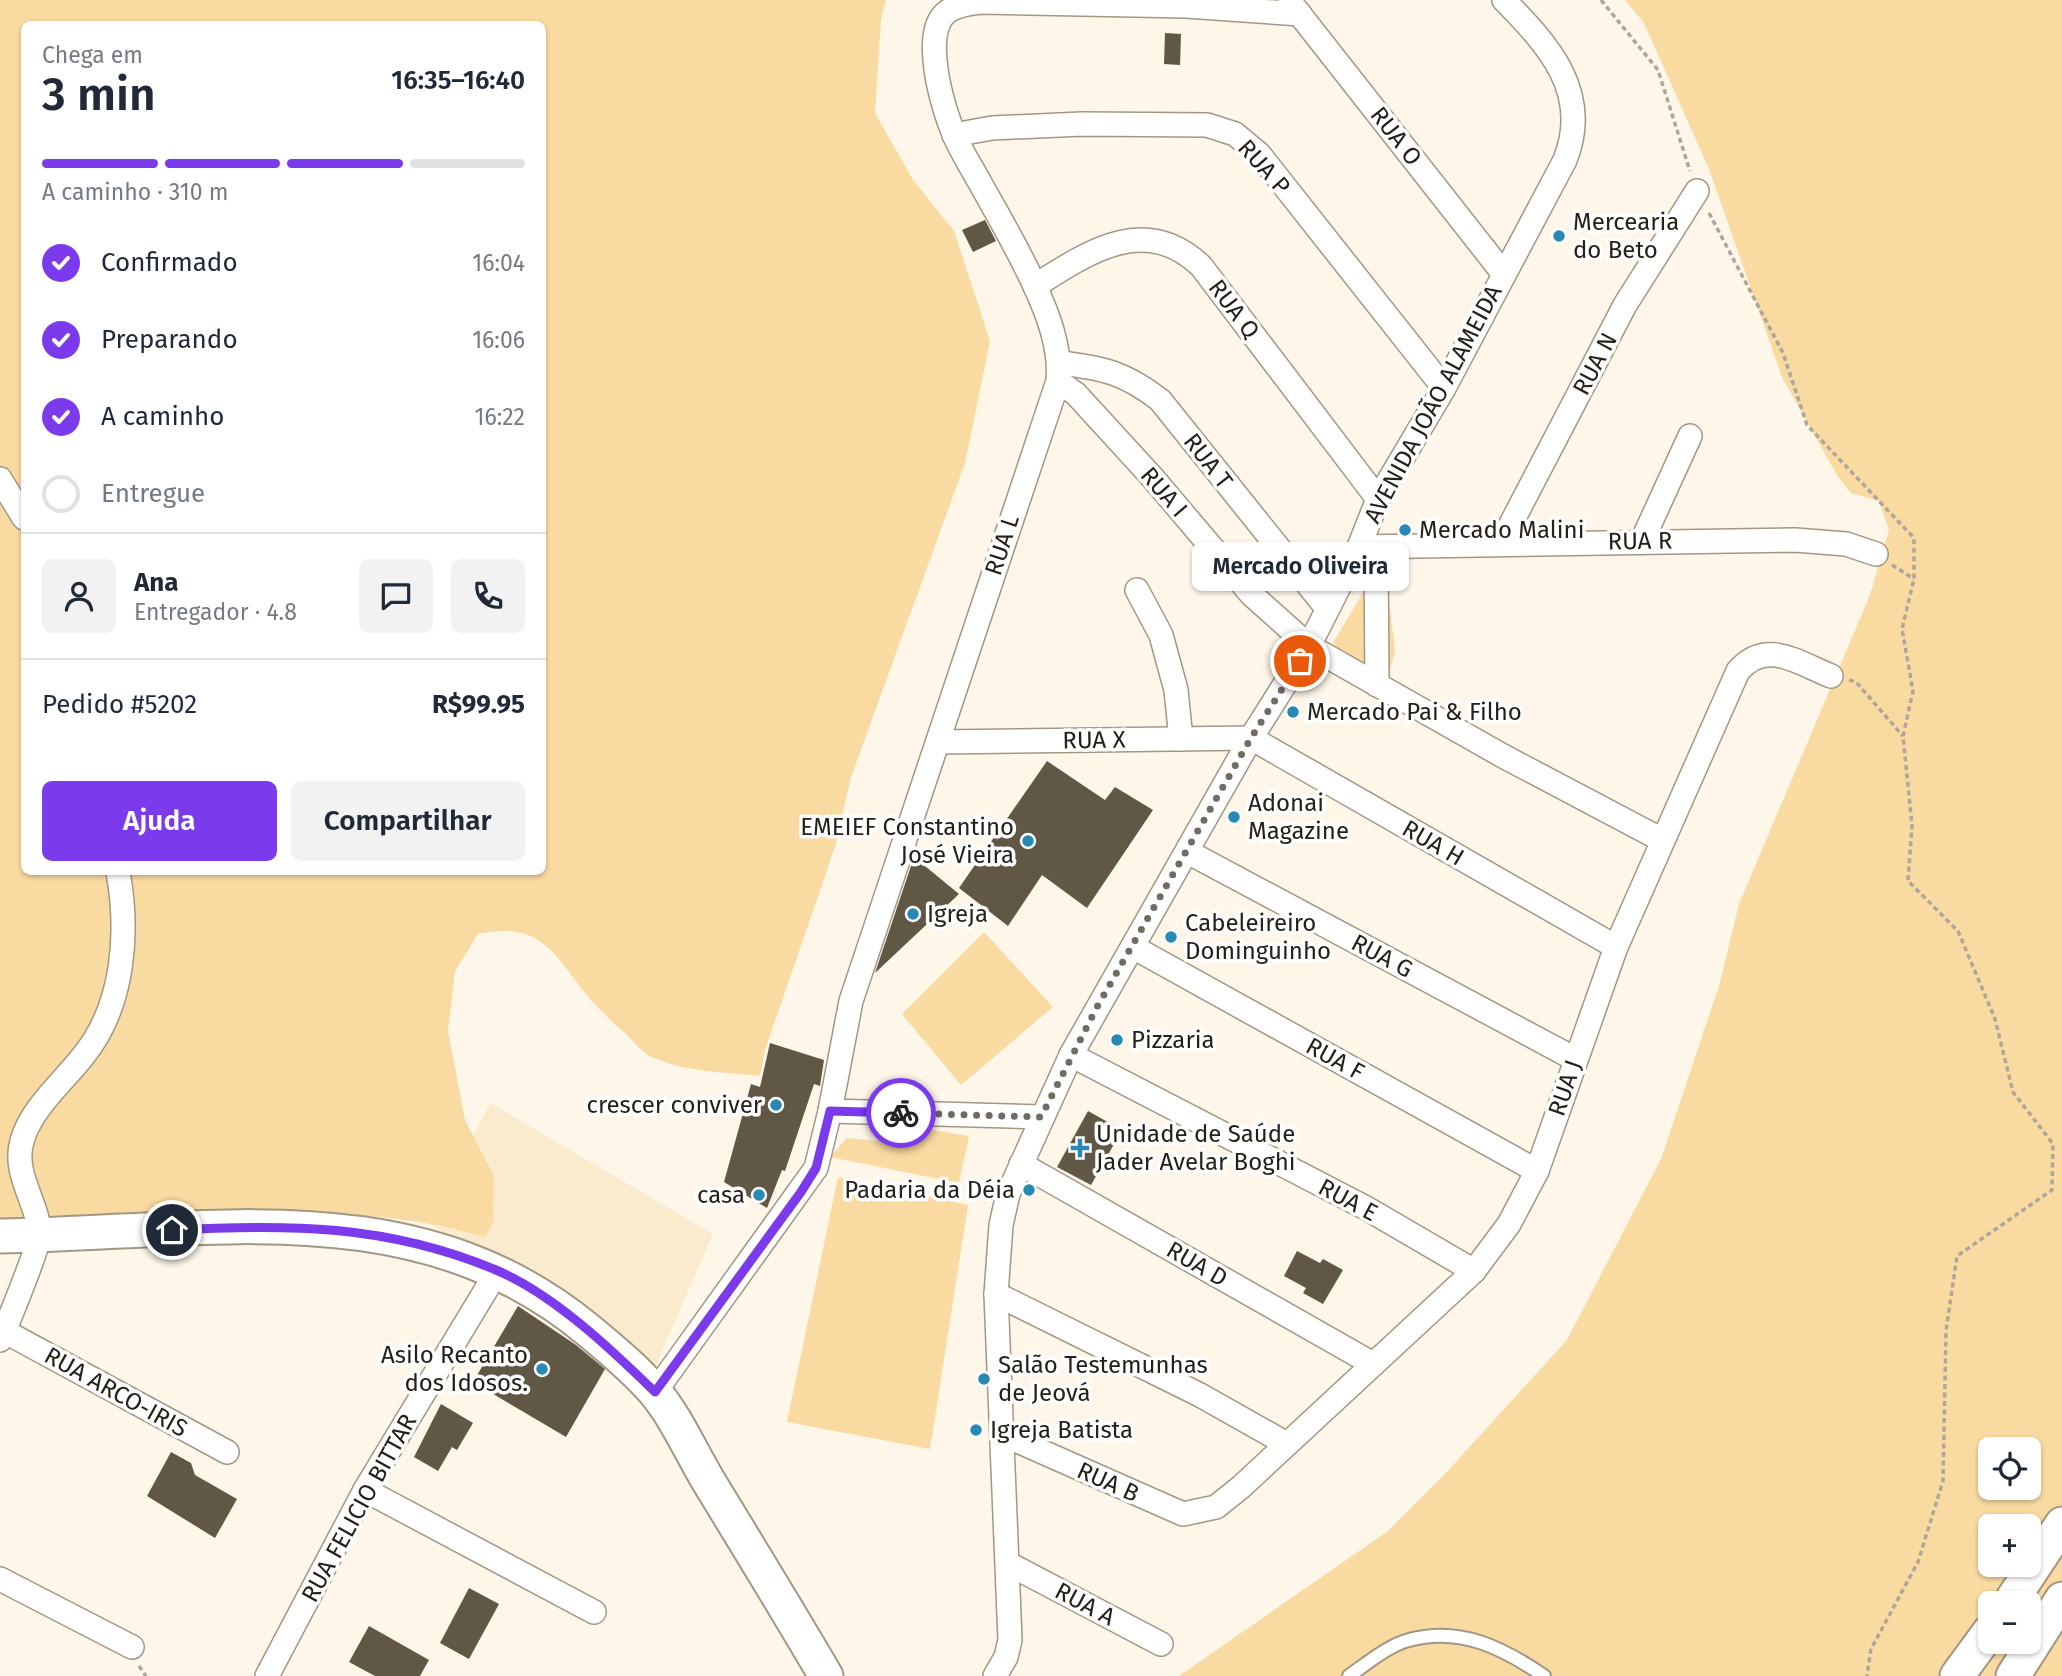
<!DOCTYPE html>
<html lang="pt">
<head>
<meta charset="utf-8">
<style>
	body { margin:0; font-family:"Fira Sans",sans-serif; background:#f2f2f3; color:#1f2937; height:100vh; display:flex; flex-direction:column; font-size:26px; white-space:nowrap }
	* { box-sizing:border-box; margin:0 }
	p { font-size:23px; color:#747a83 }
	.icon { flex:none; width:38px; height:38px; fill:none; stroke:currentColor; stroke-width:2; stroke-linecap:round; stroke-linejoin:round }
	.map { position:relative; flex:1; overflow:hidden }
	.side { position:absolute; left:21px; top:21px; width:525px; height:854px; display:flex; flex-direction:column; background:#fff; border-radius:10px; box-shadow:0 2px 5px #0004 }
	.side>* { flex:none }
	.controls { position:absolute; left:1978px; top:1437px; display:grid; gap:14px }
	.controls a { display:grid; place-items:center; width:63px; height:63px; border-radius:10px; background:#fff; box-shadow:0 2px 5px #0004; font-size:35px }
	.pin { position:absolute; display:grid; place-items:center; width:60px; height:60px; color:#fff; margin:-30px; border:4px solid #fff; border-radius:50%; box-shadow:0 2px 7px #0007 }
	.courier { position:absolute; display:grid; place-items:center; width:70px; height:70px; margin:-35px; border:5px solid #7c3aed; border-radius:50%; background:#fff; color:#222; box-shadow:0 2px 9px #0007 }
	.bubble { position:absolute; height:49px; border-radius:10px; background:#fff; box-shadow:0 2px 5px #0004; font-size:23px; font-weight:600; line-height:49px; text-align:center }
	.summary em { font-style:normal; font-weight:600 }
	.summary div { display:flex; flex-direction:column-reverse }
	.summary { display:flex; align-items:center; justify-content:space-between; height:119px; padding:0 21px }
	h1 { font-size:46px; font-weight:600; line-height:52px }
	.bar { display:grid; grid-template-columns:repeat(4,1fr); gap:10px 7px; align-content:center; height:84px; padding:0 21px }
	.bar i { height:9px; border-radius:5px; background:#e0e1e3 }
	.bar .selected { background:#7c3aed }
	.bar p { grid-column:span 4 }
	.line { display:flex; align-items:center; gap:18px; padding:0 21px; border-top:2px solid #e0e1e3 }
	.line div { flex:1 }
	.round { display:grid; place-items:center; flex:none; width:74px; height:74px; border-radius:10px; background:#f2f2f3 }
	ol { padding:0 21px; list-style:none }
	li { display:flex; align-items:center; gap:21px; height:77px }
	li p { margin-inline-start:auto }
	li .icon { padding:7px; border-radius:50%; background:#7c3aed; color:#fff; stroke-width:4 }
	li:last-child { color:#747a83 }
	li i { width:38px; height:38px; border:4px solid #e0e1e3; border-radius:50% }
	.action { display:flex; gap:14px; margin-top:auto; padding:14px 21px }
	.action a { flex:1; height:80px; border-radius:10px; background:#7c3aed; color:#fff; font-size:28px; font-weight:600; line-height:80px; text-align:center }
	.action a+a { background:#f2f2f3; color:#1f2937 }
	.map>svg:first-child { display:block }
	.built { fill:#fbebce }
	.green { fill:#f9daa1; fill-rule:evenodd }
	.building { fill:#615745 }
	.lines { fill:none; stroke-linecap:round; stroke-linejoin:round }
	.lane-casing { stroke:#a29783; stroke-width:16 }
	.street-casing { stroke:#a29783; stroke-width:26 }
	.secondary-casing { stroke:#a29783; stroke-width:37 }
	.path { stroke:#aca69b; stroke-width:3.5; stroke-dasharray:5 3.5; stroke-linecap:butt }
	.lane { stroke:#fff; stroke-width:12 }
	.street { stroke:#fff; stroke-width:23 }
	.secondary { stroke:#fff; stroke-width:33 }
	.done { stroke:#716c62; stroke-width:7; stroke-dasharray:0 12.6 }
	.route { stroke:#7c3aed; stroke-width:9 }
	.poi-dot { fill:#2889b4; stroke:#fff; stroke-width:2.5 }
	.labels { text-anchor:middle; stroke-width:7; stroke-linejoin:round; paint-order:stroke }
	.street-label { font-size:24px; fill:#252119; stroke:#fff }
	.poi-label { font-size:24px; fill:#252119; stroke:#fff; text-anchor:start }
</style>
</head>
<body>
<div class="map">
<svg width="2062" height="1676" viewBox="0 0 2062 1676">
	<rect width="100%" height="100%" fill="#fdf6e9"/>
	<!-- built -->
	<path class="built" d="M490,1103L713,1234L656,1365L428,1223Z"/>
	<!-- green -->
	<g class="green">
		<path d="M0,0H886L881,19L875,113L913,180L954,231L990,341L965,463L851,777L835,847L765,1050L760,1076C725,1072 682,1072 650,1056C641,1051 633,1041 626,1034C610,1020 594,1005 581,988C550,946 535,922 478,934L455,971L448,1031L465,1120L494,1176L493,1223L485,1237C388,1208 287,1212 187,1217C125,1219 62,1222 0,1225ZM24,24H542V872H24Z"/>
		<path d="M1625,0H2062V1676H1179L1388,1531L1445,1474L1567,1340L1661,1159L1719,986L1739,904L1870,595L1889,530L1879,501L1851,493L1838,477L1782,377L1709,169L1644,23ZM1990,1449H2028V1488H1990ZM1990,1526H2028V1564H1990ZM1990,1603H2028V1642H1990Z"/>
		<path d="M1374,574L1388,591L1395,651L1388,679L1340,654L1333,643Z"/>
		<path d="M984,932L1053,1007L961,1085L902,1014Z"/>
		<path d="M883,1122L969,1136L959,1183L830,1157L847,1138L877,1141Z"/>
		<path d="M838,1177L968,1205L930,1449L787,1422Z"/>
	</g>
	<!-- building -->
	<g class="building">
		<path d="M1165,33L1181,34L1180,65L1164,64Z"/>
		<path d="M985,220L996,241L973,252L962,230Z"/>
		<path d="M1047,761L1105,800L1115,787L1153,810L1087,908L1042,875L1008,926L959,888Z"/>
		<path d="M914,857L959,894L875,973Z"/>
		<path d="M770,1043L824,1060L820,1086L814,1084L785,1171L782,1170L767,1208L724,1182L751,1084L760,1087Z"/>
		<path d="M1088,1111L1122,1130L1091,1185L1057,1167Z"/>
		<path d="M1297,1251L1320,1263L1323,1259L1343,1270L1323,1304L1303,1293L1306,1288L1284,1276Z"/>
		<path d="M518,1306L576,1345L605,1369L566,1437L473,1382Z"/>
		<path d="M441,1404L473,1423L457,1450L452,1447L438,1471L414,1457Z"/>
		<path d="M171,1452L191,1463L195,1475L237,1499L215,1538L147,1496Z"/>
		<path d="M469,1588L499,1604L469,1659L440,1643Z"/>
		<path d="M369,1626L429,1660L420,1676H375L349,1662Z"/>
	</g>
	<g class="lines">
		<defs>
			<path id="lane" d="M1349,1676C1366,1664 1389,1645 1409,1640C1460,1626 1503,1648 1544,1676"/>
			<g id="street">
				<path d="M1290,2L1503,273"/>
				<path d="M954,135L992,128L1082,124L1207,125L1235,134L1259,154L1444,388"/>
				<path d="M1035,286C1088,252 1145,213 1201,266L1378,499"/>
				<path d="M1060,363C1104,368 1125,373 1160,400L1326,607"/>
				<path d="M1058,381L1076,394L1152,477L1252,595L1309,646L1503,756L1662,840"/>
				<path d="M0,479L24,518"/>
				<path d="M1642,541L1690,436"/>
				<path d="M1501,543L1625,305L1697,191"/>
				<path d="M1359,547L1795,540L1846,544L1876,554"/>
				<path d="M1376,548L1377,685"/>
				<path d="M1137,590L1161,635L1176,690L1181,739"/>
				<path d="M938,742L1251,738L1616,947"/>
				<path d="M1188,852L1575,1059"/>
				<path d="M1133,947L1537,1171"/>
				<path d="M1071,1055L1366,1208L1474,1271"/>
				<path d="M830,1111L1041,1117"/>
				<path d="M1021,1164L1373,1364"/>
				<path d="M996,1294L1200,1395L1285,1443"/>
				<path d="M4,1331L227,1452"/>
				<path d="M0,1340C7,1325 39,1247 39,1235C40,1205 12,1175 22,1141C31,1108 64,1081 84,1055C124,1005 129,933 118,872"/>
				<path d="M655,1392L816,1168L830,1111L851,1001L1058,381C1061,348 1048,314 1034,284C1018,249 998,215 979,181C971,166 960,150 954,134C943,109 920,32 947,12C956,5 971,3 982,2L1186,6L1300,14"/>
				<path d="M1004,1435L1183,1514L1216,1507L1241,1487L1474,1271L1509,1224L1537,1171L1616,947L1738,671C1766,638 1798,663 1831,676"/>
				<path d="M365,1490L594,1612"/>
				<path d="M1009,1564L1161,1644"/>
				<path d="M0,1579L132,1647"/>
				<path d="M267,1676L365,1490L498,1270"/>
				<path d="M995,1676L1006,1657L1010,1640L996,1294L1001,1225L1008,1194L1071,1055L1251,738L1309,646L1359,547L1378,499L1444,388L1565,160C1592,92 1548,45 1504,0"/>
			</g>
			<g id="secondary">
				<path d="M0,1236C206,1233 415,1187 588,1330C611,1349 635,1369 654,1391C676,1417 691,1452 709,1482C748,1546 788,1611 826,1676"/>
				<path d="M2010,1603L2062,1524"/>
				<path d="M1957,1676L1990,1631"/>
				<path d="M2013,1676L2062,1599"/>
			</g>
		</defs>
		<!-- lane casing -->
		<use href="#lane" class="lane-casing"/>
		<!-- street casing -->
		<use href="#street" class="street-casing"/>
		<!-- secondary casing -->
		<use href="#secondary" class="secondary-casing"/>
		<!-- path -->
		<g class="path">
			<path d="M1601,0L1658,70L1690,171"/>
			<path d="M1709,213L1783,353L1807,425L1914,538V579L1902,629L1913,691L1903,736L1912,825L1908,881L1958,931L1995,1019L2013,1092L2053,1144L2052,1190L1957,1256L1946,1331L1943,1481L1918,1562L1871,1649L1867,1676"/>
			<path d="M1892,565L1914,579"/>
			<path d="M1849,680L1856,682L1903,736"/>
			<path d="M139,1666L146,1676"/>
		</g>
		<!-- lane -->
		<use href="#lane" class="lane"/>
		<!-- street -->
		<use href="#street" class="street"/>
		<!-- secondary -->
		<use href="#secondary" class="secondary"/>
	</g>
	<g class="lines">
		<!-- done -->
		<path class="done" d="M901,1113L1041,1117L1097,1007L1251,738L1300,661"/>
		<!-- route -->
		<path class="route" d="M172,1230C287,1224 387,1224 496,1270C553,1294 611,1349 655,1392L801,1192L816,1168L830,1111L901,1113"/>
	</g>
	<!-- markers -->
	<g class="poi-dot">
		<circle cx="1559" cy="236" r="7"/>
		<circle cx="1405" cy="530" r="7"/>
		<circle cx="1293" cy="712" r="7"/>
		<circle cx="1234" cy="817" r="7"/>
		<circle cx="1028" cy="841" r="7"/>
		<circle cx="913" cy="914" r="7"/>
		<circle cx="1171" cy="937" r="7"/>
		<circle cx="1117" cy="1040" r="7"/>
		<circle cx="776" cy="1105" r="7"/>
		<path d="M1076.5 1137.5h7v7h7v7h-7v7h-7v-7h-7v-7h7z"/>
		<circle cx="1029" cy="1190" r="7"/>
		<circle cx="759" cy="1195" r="7"/>
		<circle cx="542" cy="1369" r="7"/>
		<circle cx="984" cy="1379" r="7"/>
		<circle cx="976" cy="1430" r="7"/>
	</g>
	<g class="labels">
		<!-- street labels -->
		<g class="street-label">
			<text transform="translate(1396 136) rotate(52)" y="8">RUA O</text>
			<text transform="translate(1264 167) rotate(48)" y="8">RUA P</text>
			<text transform="translate(1234 309) rotate(53)" y="8">RUA Q</text>
			<text transform="translate(1595 364) rotate(-62)" y="8">RUA N</text>
			<text transform="translate(1433 404) rotate(-62)" y="8">AVENIDA JOÃO ALAMEIDA</text>
			<text transform="translate(1208 461) rotate(52)" y="8">RUA T</text>
			<text transform="translate(1164 492) rotate(49)" y="8">RUA I</text>
			<text transform="translate(1640 541) rotate(-1)" y="8">RUA R</text>
			<text transform="translate(1002 545) rotate(-72)" y="8">RUA L</text>
			<text transform="translate(1094 740) rotate(-1)" y="8">RUA X</text>
			<text transform="translate(1433 843) rotate(30)" y="8">RUA H</text>
			<text transform="translate(1382 956) rotate(28)" y="8">RUA G</text>
			<text transform="translate(1335 1059) rotate(29)" y="8">RUA F</text>
			<text transform="translate(1565 1088) rotate(-71)" y="8">RUA J</text>
			<text transform="translate(1348 1200) rotate(28)" y="8">RUA E</text>
			<text transform="translate(1197 1264) rotate(30)" y="8">RUA D</text>
			<text transform="translate(116 1392) rotate(29)" y="8">RUA ARCO-IRIS</text>
			<text transform="translate(1108 1482) rotate(24)" y="8">RUA B</text>
			<text transform="translate(359 1508) rotate(-61)" y="8">RUA FELICIO BITTAR</text>
			<text transform="translate(1085 1604) rotate(28)" y="8">RUA A</text>
		</g>
		<!-- poi labels -->
		<g class="poi-label">
			<text x="1573" y="230">Mercearia<tspan x="1573" dy="28">do Beto</tspan></text>
			<text x="1419" y="538">Mercado Malini</text>
			<text x="1307" y="720">Mercado Pai &amp; Filho</text>
			<text x="1248" y="811">Adonai<tspan x="1248" dy="28">Magazine</tspan></text>
			<text x="1014" y="835" text-anchor="end">EMEIEF Constantino<tspan x="1014" dy="28">José Vieira</tspan></text>
			<text x="927" y="922">Igreja</text>
			<text x="1185" y="931">Cabeleireiro<tspan x="1185" dy="28">Dominguinho</tspan></text>
			<text x="1131" y="1048">Pizzaria</text>
			<text x="762" y="1113" text-anchor="end">crescer conviver</text>
			<text x="1096" y="1142">Unidade de Saúde<tspan x="1096" dy="28">Jader Avelar Boghi</tspan></text>
			<text x="1015" y="1198" text-anchor="end">Padaria da Déia</text>
			<text x="745" y="1203" text-anchor="end">casa</text>
			<text x="528" y="1363" text-anchor="end">Asilo Recanto<tspan x="528" dy="28">dos Idosos.</tspan></text>
			<text x="998" y="1373">Salão Testemunhas<tspan x="998" dy="28">de Jeová</tspan></text>
			<text x="990" y="1438">Igreja Batista</text>
		</g>
	</g>
</svg>
<div class="controls">
<a><svg class="icon" aria-label="locate" viewBox="0 0 24 24"><circle cx="12" cy="12" r="6"/><path d="M12 2v4M12 18v4M2 12h4M18 12h4"/></svg></a>
<a>+</a>
<a>−</a>
</div>
<div class="pin" style="left:1300px;top:661px;background:#ea580c"><svg class="icon" aria-label="bag" viewBox="0 0 24 24"><path d="M5 8h14l-1 12H6zM9 8a3 3 0 0 1 6 0"/></svg></div>
<div class="pin" style="left:172px;top:1230px;background:#1f2937"><svg class="icon" aria-label="home" viewBox="0 0 24 24"><path d="M3 11l9-7 9 7M6 9v11h12V9"/></svg></div>
<div class="courier" style="left:901px;top:1113px"><svg class="icon" aria-label="bike" viewBox="0 0 24 24"><circle cx="6" cy="16" r="4"/><circle cx="18" cy="16" r="4"/><path d="M6 16l4-8h5l3 8M10 8l3 8H6M13 5h3"/></svg></div>
<div class="bubble" style="left:1192px;top:542px;width:217px">Mercado Oliveira</div>
<section class="side">
<div class="summary"><div><h1>3 min</h1><p>Chega em</p></div><em>16:35–16:40</em></div>
<div class="bar"><i class="selected"></i><i class="selected"></i><i class="selected"></i><i></i><p>A caminho · 310 m</p></div>
<ol>
<li><svg class="icon" aria-label="check" viewBox="0 0 24 24"><path d="M5 12l5 5 9-10"/></svg>Confirmado<p>16:04</p></li>
<li><svg class="icon" aria-label="check" viewBox="0 0 24 24"><path d="M5 12l5 5 9-10"/></svg>Preparando<p>16:06</p></li>
<li><svg class="icon" aria-label="check" viewBox="0 0 24 24"><path d="M5 12l5 5 9-10"/></svg>A caminho<p>16:22</p></li>
<li><i></i>Entregue</li>
</ol>
<div class="line" style="height:126px"><a class="round"><svg class="icon" aria-label="person" viewBox="0 0 24 24"><circle cx="12" cy="8" r="4"/><path d="M4 21q1-7 8-7t8 7"/></svg></a><div><b>Ana</b><p>Entregador · 4.8</p></div><a class="round"><svg class="icon" aria-label="chat" viewBox="0 0 24 24"><path d="M4 5h16v11H9l-5 4z"/></svg></a><a class="round"><svg class="icon" aria-label="phone" viewBox="0 0 24 24"><path d="M5 4h4l2 5-3 2q2 4 5 5l2-3 5 2v4C11 20 4 13 5 4z"/></svg></a></div>
<div class="line" style="height:91px"><div>Pedido #5202</div><b>R$99.95</b></div>
<div class="action"><a>Ajuda</a><a>Compartilhar</a></div>
</section>
</div>
</body>
</html>
